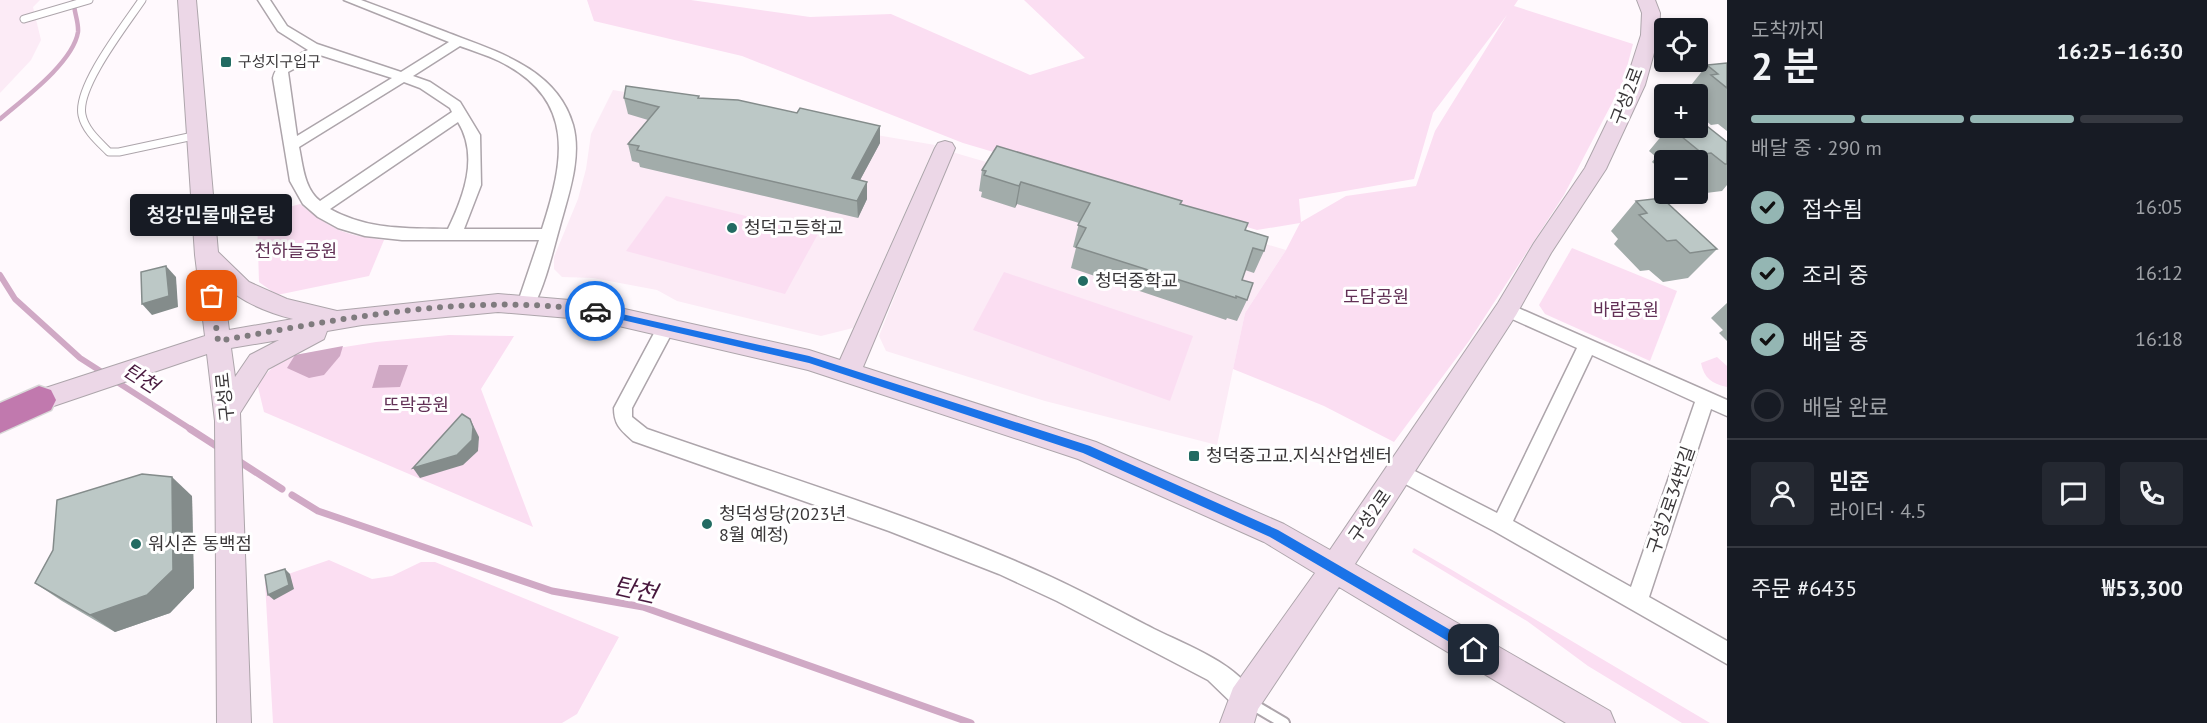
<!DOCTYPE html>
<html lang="ko">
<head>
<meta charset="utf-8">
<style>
	body { margin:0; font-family:"PT Sans","Noto Sans KR",sans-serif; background:#242831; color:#f1f3f6; height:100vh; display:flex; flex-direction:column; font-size:22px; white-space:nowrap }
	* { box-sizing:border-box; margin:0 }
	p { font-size:20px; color:#9ea1a6 }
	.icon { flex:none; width:33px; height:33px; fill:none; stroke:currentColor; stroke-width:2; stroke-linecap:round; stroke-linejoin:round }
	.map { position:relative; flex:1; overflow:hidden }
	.details { display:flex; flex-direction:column; background:#171b24; width:480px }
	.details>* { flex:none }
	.tools { position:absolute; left:1654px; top:18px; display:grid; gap:12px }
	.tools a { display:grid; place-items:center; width:54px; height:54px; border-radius:6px; background:#171b24; box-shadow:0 3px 9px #0003; font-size:30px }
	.pin { position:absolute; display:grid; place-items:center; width:51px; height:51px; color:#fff; margin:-26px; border-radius:12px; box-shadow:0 3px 9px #0006 }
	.courier { position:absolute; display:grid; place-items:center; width:60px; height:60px; margin:-30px; border:4px solid #1a73e8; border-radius:50%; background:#fff; color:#222; box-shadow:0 2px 8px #0007 }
	.bubble { position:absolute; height:42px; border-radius:6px; background:#171b24; box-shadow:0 3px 9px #0003; font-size:20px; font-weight:600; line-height:42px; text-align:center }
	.headline em { font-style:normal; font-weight:600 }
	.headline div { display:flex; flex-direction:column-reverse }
	.headline { display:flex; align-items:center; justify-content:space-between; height:102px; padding:0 24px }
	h1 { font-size:39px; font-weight:600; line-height:45px }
	.bar { display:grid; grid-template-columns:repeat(4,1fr); gap:9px 6px; align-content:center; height:72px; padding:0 24px }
	.bar i { height:8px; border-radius:4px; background:#363941 }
	.bar .selected { background:#94b6b3 }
	.bar p { grid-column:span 4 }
	.line { display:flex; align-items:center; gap:15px; padding:0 24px; border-top:2px solid #363941 }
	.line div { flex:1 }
	.round { display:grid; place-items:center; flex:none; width:63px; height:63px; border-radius:6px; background:#242831 }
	ol { padding:0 24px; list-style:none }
	li { display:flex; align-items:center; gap:18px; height:66px }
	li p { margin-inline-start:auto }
	li .icon { padding:6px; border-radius:50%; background:#94b6b3; color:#111; stroke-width:4 }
	li:last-child { color:#9ea1a6 }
	li i { width:33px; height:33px; border:3px solid #363941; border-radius:50% }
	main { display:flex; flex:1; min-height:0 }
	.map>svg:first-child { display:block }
	.built { fill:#fcebf6 }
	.green { fill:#fbdef2; fill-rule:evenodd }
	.water { fill:#d0a9c5 }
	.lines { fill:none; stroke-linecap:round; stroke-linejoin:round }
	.stream-far2 { stroke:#d0a9c5; stroke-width:4.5 }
	.stream-far1 { stroke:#d0a9c5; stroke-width:6 }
	.stream { stroke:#d0a9c5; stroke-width:7 }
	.lane-far1-casing { stroke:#ada5ab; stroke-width:9 }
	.lane-casing { stroke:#ada5ab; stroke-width:14 }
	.street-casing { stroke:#ada5ab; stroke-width:3 }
	.secondary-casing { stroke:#ada5ab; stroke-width:2 }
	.highway-casing { stroke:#d8d7d7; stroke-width:3 }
	.lane-far1 { stroke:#fff; stroke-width:7 }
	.lane { stroke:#fff; stroke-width:10 }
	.street { fill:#fff; fill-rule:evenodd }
	.secondary { fill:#ecd7e7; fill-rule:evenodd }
	.highway { fill:#c179ae; fill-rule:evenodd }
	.wall { fill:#a2acaa }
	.shaded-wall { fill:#848c8b }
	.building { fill:#bcc8c6; stroke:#848c8b; stroke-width:1.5 }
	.route { fill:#1a73e8 }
	.done { stroke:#7f7b7e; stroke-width:6; stroke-dasharray:0 10.8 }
	.poi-dot { fill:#226b62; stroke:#fff; stroke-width:2 }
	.labels { text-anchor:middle; stroke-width:6; stroke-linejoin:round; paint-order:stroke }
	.far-poi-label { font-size:15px; fill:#3a3739; stroke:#fff; text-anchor:start }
	.street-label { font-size:18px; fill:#3a3739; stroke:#fff }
	.poi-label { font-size:18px; fill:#3a3739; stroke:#fff; text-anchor:start }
	.park-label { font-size:18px; fill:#623156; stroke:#fff }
	.water-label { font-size:20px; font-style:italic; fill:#48193e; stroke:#fff }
	.near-water-label { font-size:24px; font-style:italic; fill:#48193e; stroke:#fff }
</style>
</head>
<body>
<main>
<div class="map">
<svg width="1727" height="723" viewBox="0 0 1727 723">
	<rect width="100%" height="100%" fill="#fff9fd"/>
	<!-- built -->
	<g class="built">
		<path d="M0,0H40L33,7L41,40L31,60L0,93Z"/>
		<path d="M613,90L935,145L853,328L821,336L677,301L657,290L593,278L562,277L554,269V257L578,199L586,169L591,134Z"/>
		<path d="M952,152L1286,250L1245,313L1217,445L1045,401L886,351L879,336Z"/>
	</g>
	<!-- green -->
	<g class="green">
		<path d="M587,0H691L810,17L891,14L1030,75L1085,58L1024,0H1518L1514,6L1633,44L1623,82L1564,195L1469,341L1394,442L1324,406L1233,369L1245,313L1286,250L1300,223L1257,230L963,143L742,56L594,21ZM1507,15L1435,131L1416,186L1346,196L1301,222L1299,199L1414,179L1433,113Z"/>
		<path d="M666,196L818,234L785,294L626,251Z"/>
		<path d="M300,204C332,230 344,235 384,240L369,276L277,295L259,282L257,216Z"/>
		<path d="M1572,248L1677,291L1650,361L1545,314L1539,305Z"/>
		<path d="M1004,272L1193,336L1170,401L973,330Z"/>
		<path d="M449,335L514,336L481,389L533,527L264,412L257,383L281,359L288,356L376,342Z"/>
		<path d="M1717,357L1727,366V387C1712,384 1704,378 1701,363Z"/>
		<path d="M1414,548L1452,570L1710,723H1682L1588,666L1527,621L1412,552Z"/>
		<path d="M329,560L372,579L392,576L421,562H435L619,637L577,714L562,723H273L265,582Z"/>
	</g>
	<!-- water -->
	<g class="water">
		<path d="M343,346L340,356L324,375L309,378L287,368L295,355Z"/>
		<path d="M379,365H408L400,387L372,388Z"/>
	</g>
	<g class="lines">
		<!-- stream-far2 -->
		<path class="stream-far2" d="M0,119C22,100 73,63 78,32C79,21 73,11 74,0"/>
		<!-- stream-far1 -->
		<g class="stream-far1">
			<path d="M0,275L15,299L80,358L105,374"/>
			<path d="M114,380L192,430"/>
		</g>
		<!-- stream -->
		<g class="stream">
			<path d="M190,429L221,449"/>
			<path d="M237,460L282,489"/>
			<path d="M292,495L318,511L552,591L643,607L971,723"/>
		</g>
		<defs>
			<g id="lane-far1">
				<path d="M142,0C126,24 76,87 82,115C85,130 98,141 109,152H119L198,135"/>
				<path d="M24,19L89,0"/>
			</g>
			<path id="lane" d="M1250,703L1284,723"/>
			<g id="street">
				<path d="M258,0H270L287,26L317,44L401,72L449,42L344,0H361C390,11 418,21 446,32C495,51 557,68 573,125C581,154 571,187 563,215C555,242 546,285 532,309L526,311L520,309L517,305L539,240H402L365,236L338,228L318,217L303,204L290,181L273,78C276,62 295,57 308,50L278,31ZM460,46C473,51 487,55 499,61C577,99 564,161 542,229H464L481,185L480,135L460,102L430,82L413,76ZM320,55L392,78L297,136L288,72ZM404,82L420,88L450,108L452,112L320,201C304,188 303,166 299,147ZM458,122C479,156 464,196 448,229C405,228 368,230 330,209Z"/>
				<path d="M1507,303L1727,400V416L1711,409L1649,597L1727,641V664L1494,531L1394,478L1391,472L1394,466L1401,464L1497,513L1577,348L1501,314L1498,309L1501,304ZM1592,355L1695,402L1631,587L1513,521Z"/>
				<path d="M666,320L672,322L675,327L632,408V417L647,429C770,472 896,510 1015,561C1063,581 1108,605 1154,629C1186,645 1242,665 1257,700L1253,708L1245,712L1237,708L1208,680L1057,601L999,574L889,531L633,441C621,430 614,425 614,408L660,322Z"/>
			</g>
			<path id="secondary" d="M178,0H196L218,252L249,282L287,299L337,311L498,294L593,302L809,350L840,360L935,148L938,143L945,141L952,143L955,148L863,367L1096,442L1284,524L1330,550L1498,303L1534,243L1585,168L1625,85L1641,35L1642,13L1637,0H1655L1660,13L1659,35L1645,85L1606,169L1551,253L1516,315L1355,564L1610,711L1615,723H1566L1339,587L1258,709L1254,723H1220L1233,688L1315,573L1264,542L1078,459L808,370L593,320L498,312L362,325L327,331L324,339L268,369L240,413L251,723H217L215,421L207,354L39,411L30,407L26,400L30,393L205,336L195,255ZM223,284C241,302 269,313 293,319L229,330ZM279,340L250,355L235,377L231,348Z"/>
			<path id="highway" d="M39,386L51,390L56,400L51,410L0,433V403Z"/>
		</defs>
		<!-- lane-far1 casing -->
		<use href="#lane-far1" class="lane-far1-casing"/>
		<!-- lane casing -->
		<use href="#lane" class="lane-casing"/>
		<!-- street casing -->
		<use href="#street" class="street-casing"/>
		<!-- secondary casing -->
		<use href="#secondary" class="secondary-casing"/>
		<!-- highway casing -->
		<use href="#highway" class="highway-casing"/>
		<!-- lane-far1 -->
		<use href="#lane-far1" class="lane-far1"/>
		<!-- lane -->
		<use href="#lane" class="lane"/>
		<!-- street -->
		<use href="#street" class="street"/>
		<!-- secondary -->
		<use href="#secondary" class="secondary"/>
		<!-- highway -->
		<use href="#highway" class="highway"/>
	</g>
	<!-- wall -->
	<g class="wall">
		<path d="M1727,63V131L1718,124L1711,125L1698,114V94H1684L1707,65Z"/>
		<path d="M699,96V98L880,126V143L860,180L867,182V199L858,218L640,167L639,163L632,161L628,144L648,120L628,114L624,98Z"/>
		<path d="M1668,128H1698L1727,142V185L1722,191L1698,194V160H1665V173L1652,162L1656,157L1649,151Z"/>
		<path d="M982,170L1180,204L1245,230L1264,251L1254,273L1245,270L1242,280L1247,300L1237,321L1227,318L1226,320L1071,268L1076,248L1073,247L1079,223L1017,204L1015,208L981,197L982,192L979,191Z"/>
		<path d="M1636,201L1717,249L1688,278L1663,282L1649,270L1640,271L1614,244L1618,239L1611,231Z"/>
		<path d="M1727,303V341L1719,333L1723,330L1711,318Z"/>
		<path d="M192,496L194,588L170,613L115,632L62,601L35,583Z"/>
	</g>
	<!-- shaded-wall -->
	<g class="shaded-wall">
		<path d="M880,126V143L852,195V178Z"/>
		<path d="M867,182V199L858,218L857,201Z"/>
		<path d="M1021,182L1017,204L1015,208L1019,186Z"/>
		<path d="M166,266L176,277L178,307L152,315L142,304Z"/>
		<path d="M470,419L479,437L478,451L463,465L420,478L413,468Z"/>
		<path d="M172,477L192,496L194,588L170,613L115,632L90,615Z"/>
		<path d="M285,569L290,574L294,589L274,600L268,595Z"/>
	</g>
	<!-- building -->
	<g class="building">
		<path d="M1727,63V88L1711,75L1718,74L1707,65Z"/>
		<path d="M626,86L699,96L698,98L738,100L797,113L800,108L880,126L852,178L867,182L857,201L637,150L639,146L628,144L659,107L624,98Z"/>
		<path d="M1698,119L1727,142V164H1725L1711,153L1703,154L1676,132L1684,131L1681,128H1698Z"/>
		<path d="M997,146L1182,201L1180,204L1248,223L1245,230L1268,237L1264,251L1253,248L1242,280L1253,283L1247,300L1236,296V298L1076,247L1086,228L1078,225L1090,203L1021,182L1019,186L984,175L986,171L982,170Z"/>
		<path d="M1662,198L1717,249L1690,253L1676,240L1667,241L1639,215L1647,213L1636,201Z"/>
		<path d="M166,266L169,296L142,304L141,272Z"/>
		<path d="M462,414L470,419L473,427L472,440L457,455L413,468Z"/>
		<path d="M142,474L172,477L173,570L147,595L90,615L35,583L53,550L57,500Z"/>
		<path d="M285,569L289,585L268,595L265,575Z"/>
	</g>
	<!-- route -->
	<path class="route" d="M595,308L809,356L1090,446L1278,530L1478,646L1480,650L1478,654H1470L1270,537L1083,453L809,363L592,313L591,311Z"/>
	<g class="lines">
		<!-- done -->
		<path class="done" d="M212,296L218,341C342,319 469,292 595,311"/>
	</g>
	<!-- markers -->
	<g class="poi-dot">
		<rect x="220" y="56" width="12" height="12" rx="3"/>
		<circle cx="732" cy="228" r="6"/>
		<circle cx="1083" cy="281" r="6"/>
		<rect x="1188" y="450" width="12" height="12" rx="3"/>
		<circle cx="707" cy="524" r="6"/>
		<circle cx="136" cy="544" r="6"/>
	</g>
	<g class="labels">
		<!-- far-poi labels -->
		<g class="far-poi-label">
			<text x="238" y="67">구성지구입구</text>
		</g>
		<!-- street labels -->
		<g class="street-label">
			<text transform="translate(1627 96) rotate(-69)" y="6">구성2로</text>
			<text transform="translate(225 397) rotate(-96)" y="6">구성로</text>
			<text transform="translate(1671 500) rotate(-71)" y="6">구성2로34번길</text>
			<text transform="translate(1370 516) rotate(-55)" y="6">구성2로</text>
		</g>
		<!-- poi labels -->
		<g class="poi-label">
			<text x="744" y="234">청덕고등학교</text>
			<text x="1095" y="287">청덕중학교</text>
			<text x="1206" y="462">청덕중고교.지식산업센터</text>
			<text x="719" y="520">청덕성당(2023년<tspan x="719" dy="21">8월 예정)</tspan></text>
			<text x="148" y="550">워시존 동백점</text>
		</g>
		<!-- park labels -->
		<g class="park-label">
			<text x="296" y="257">천하늘공원</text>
			<text x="1376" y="303">도담공원</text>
			<text x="1626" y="316">바람공원</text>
			<text x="416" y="411">뜨락공원</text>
		</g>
		<!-- water labels -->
		<g class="water-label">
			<text transform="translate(141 378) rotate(33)" y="7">탄천</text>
		</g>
		<!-- near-water labels -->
		<g class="near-water-label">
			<text transform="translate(635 590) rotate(13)" y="8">탄천</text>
		</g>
	</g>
</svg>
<div class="tools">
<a><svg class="icon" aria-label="locate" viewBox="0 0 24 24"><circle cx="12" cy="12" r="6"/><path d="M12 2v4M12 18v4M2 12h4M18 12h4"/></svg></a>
<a>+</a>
<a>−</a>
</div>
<div class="pin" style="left:212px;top:296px;background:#ea580c"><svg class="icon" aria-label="bag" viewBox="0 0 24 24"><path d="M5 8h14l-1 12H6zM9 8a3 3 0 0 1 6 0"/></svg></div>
<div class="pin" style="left:1474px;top:650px;background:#1f2937"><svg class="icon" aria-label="home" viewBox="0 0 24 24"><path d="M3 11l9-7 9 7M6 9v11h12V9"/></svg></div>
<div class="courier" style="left:595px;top:311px"><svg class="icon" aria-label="car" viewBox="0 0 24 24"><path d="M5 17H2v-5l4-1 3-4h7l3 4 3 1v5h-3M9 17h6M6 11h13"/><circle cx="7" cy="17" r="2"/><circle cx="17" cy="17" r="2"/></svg></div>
<div class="bubble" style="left:130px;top:194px;width:162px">청강민물매운탕</div>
</div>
<section class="details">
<div class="headline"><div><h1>2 분</h1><p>도착까지</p></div><em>16:25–16:30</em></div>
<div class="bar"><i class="selected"></i><i class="selected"></i><i class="selected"></i><i></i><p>배달 중 · 290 m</p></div>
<ol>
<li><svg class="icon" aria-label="check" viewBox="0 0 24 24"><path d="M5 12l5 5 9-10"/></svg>접수됨<p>16:05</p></li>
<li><svg class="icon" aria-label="check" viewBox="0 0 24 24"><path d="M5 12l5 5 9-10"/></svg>조리 중<p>16:12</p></li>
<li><svg class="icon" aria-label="check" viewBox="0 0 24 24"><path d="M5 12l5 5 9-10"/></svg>배달 중<p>16:18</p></li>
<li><i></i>배달 완료</li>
</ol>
<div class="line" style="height:108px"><a class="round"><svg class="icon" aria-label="person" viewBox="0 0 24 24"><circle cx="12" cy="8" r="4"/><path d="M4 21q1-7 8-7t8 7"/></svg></a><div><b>민준</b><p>라이더 · 4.5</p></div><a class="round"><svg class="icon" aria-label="chat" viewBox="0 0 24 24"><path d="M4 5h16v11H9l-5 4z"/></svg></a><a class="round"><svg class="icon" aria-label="phone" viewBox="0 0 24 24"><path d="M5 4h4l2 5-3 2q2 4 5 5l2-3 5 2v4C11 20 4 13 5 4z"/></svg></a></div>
<div class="line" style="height:78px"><div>주문 #6435</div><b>₩53,300</b></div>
</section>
</main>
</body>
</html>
